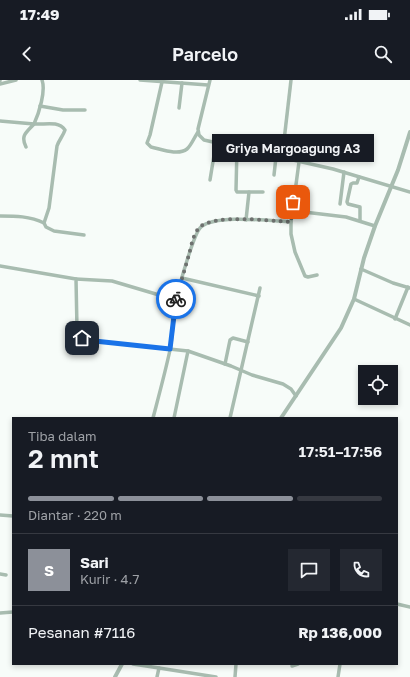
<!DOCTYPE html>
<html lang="id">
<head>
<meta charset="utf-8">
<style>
	body { margin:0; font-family:"Golos Text",sans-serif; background:#242831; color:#f1f3f6; height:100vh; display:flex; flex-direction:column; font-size:15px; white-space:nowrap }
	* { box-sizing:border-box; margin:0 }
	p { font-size:13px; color:#9ea1a6 }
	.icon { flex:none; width:22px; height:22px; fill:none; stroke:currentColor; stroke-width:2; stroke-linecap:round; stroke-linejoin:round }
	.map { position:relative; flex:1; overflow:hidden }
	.drawer { position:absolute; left:12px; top:337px; width:386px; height:248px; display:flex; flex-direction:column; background:#171b24; border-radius:0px; box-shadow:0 2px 6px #0003 }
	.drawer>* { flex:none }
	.buttons { position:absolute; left:358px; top:285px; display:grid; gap:8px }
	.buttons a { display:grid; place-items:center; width:40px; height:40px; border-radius:0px; background:#171b24; box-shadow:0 2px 6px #0003; font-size:20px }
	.pin { position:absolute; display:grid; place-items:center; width:34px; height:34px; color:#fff; margin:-17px; border-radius:8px; box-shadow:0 2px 6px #0006 }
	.courier { position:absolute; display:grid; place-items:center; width:40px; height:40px; margin:-20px; border:3px solid #1a73e8; border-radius:50%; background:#fff; color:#222; box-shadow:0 1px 5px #0007 }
	.bubble { position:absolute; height:28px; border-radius:0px; background:#171b24; box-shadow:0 2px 6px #0003; font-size:13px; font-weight:600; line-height:28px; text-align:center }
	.headline em { font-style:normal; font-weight:600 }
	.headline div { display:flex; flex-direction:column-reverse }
	.headline { display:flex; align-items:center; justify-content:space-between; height:68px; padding:0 16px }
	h1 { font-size:26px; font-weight:600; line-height:30px }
	.bar { display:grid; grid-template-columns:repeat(4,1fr); gap:6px 4px; align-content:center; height:48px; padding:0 16px }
	.bar i { height:5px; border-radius:3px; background:#363941 }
	.bar .active { background:#8c9099 }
	.bar p { grid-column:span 4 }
	.line { display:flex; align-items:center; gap:10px; padding:0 16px; border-top:1px solid #363941 }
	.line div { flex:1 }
	.round { display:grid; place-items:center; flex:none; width:42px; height:42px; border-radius:0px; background:#242831 }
	.status { display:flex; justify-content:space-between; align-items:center; height:28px; padding:0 20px; background:#171b24; direction:ltr }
	.status svg { height:11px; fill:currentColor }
	header { display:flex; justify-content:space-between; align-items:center; height:52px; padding:0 16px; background:#171b24; font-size:18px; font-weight:600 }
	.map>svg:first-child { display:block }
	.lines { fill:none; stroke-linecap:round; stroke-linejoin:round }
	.minor { stroke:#a8bcb0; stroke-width:3.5 }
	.tertiary { stroke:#a8bcb0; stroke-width:4 }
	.done { stroke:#6e716f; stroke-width:4; stroke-dasharray:0 7.2 }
	.route { stroke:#1a73e8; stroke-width:5 }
</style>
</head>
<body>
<div class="status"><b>17:49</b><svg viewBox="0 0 49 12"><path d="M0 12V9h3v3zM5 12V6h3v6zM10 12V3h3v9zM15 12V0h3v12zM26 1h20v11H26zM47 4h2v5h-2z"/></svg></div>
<header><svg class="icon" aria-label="back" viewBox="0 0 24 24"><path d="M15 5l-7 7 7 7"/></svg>Parcelo<svg class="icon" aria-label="search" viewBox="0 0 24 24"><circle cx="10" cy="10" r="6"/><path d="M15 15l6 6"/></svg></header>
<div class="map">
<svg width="410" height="597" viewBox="0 0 410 597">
	<rect width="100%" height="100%" fill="#f7fcf9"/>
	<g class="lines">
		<!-- minor -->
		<g class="minor">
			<path d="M140,0L208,5"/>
			<path d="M210,0L198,49L199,55L204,60L333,89L410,112"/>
			<path d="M0,1V0"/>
			<path d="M162,2L150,55L147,63L151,67C161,69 178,76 187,69C191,66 195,56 198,52"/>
			<path d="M0,4L16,0"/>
			<path d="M40,26L63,30H85"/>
			<path d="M179,28L182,3"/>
			<path d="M0,41L34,44C27,52 20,55 26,67"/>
			<path d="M237,67L236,110L237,112H249L246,140"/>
			<path d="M282,78L291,0"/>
			<path d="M299,82L291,142V154L295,172L305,196L308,197L317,195"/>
			<path d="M274,95L276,77"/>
			<path d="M359,97L357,103H353L351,104L347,122L348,124L360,127V141"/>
			<path d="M210,100L216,63"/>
			<path d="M249,112H263"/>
			<path d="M340,124L344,92"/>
			<path d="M304,132L346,137L375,146"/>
			<path d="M0,136C15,136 30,136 44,143L49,128L57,66C59,60 63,56 65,50C58,40 44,45 34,44C39,33 46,11 42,0"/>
			<path d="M44,143L46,147L54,151L84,155"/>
			<path d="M0,186L76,199L77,249L79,255L85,260L188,271L231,286L252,295L283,304L291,309L296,316"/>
			<path d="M361,189L393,203L410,208"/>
			<path d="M182,198L259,216"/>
			<path d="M76,199L112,201L176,220"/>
			<path d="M354,219L410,245"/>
			<path d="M395,239L408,207"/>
			<path d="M225,284L230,260L233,258L248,262"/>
			<path d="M153,338C159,315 165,293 170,270C173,254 173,237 176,221C178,210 194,152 201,147C216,134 270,141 291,142"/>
			<path d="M174,338L188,271"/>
			<path d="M230,338L260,208"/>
			<path d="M0,435L13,436"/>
			<path d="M0,494L6,495"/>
			<path d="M397,524L410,527"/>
			<path d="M0,533L13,532"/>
			<path d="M133,584L159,588L157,597"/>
			<path d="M292,586L298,584"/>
			<path d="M159,588L216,597"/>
			<path d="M235,597L236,584"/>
			<path d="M338,597L340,584"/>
		</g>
		<!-- tertiary -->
		<g class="tertiary">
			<path d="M281,338L341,248L354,219L364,178L375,146L398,90L410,52"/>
			<path d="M115,597L122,584"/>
		</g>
	</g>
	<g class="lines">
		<!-- done -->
		<path class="done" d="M176,219C180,205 184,192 188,178C191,169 192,157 198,149C210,133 271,141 291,142L293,122"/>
		<!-- route -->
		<path class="route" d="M82,258L85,260L170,269L176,219"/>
	</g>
</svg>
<div class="buttons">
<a><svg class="icon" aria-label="locate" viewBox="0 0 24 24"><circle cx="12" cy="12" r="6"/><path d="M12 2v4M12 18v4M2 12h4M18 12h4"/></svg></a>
</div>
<div class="pin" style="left:293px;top:122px;background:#ea580c"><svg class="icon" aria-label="bag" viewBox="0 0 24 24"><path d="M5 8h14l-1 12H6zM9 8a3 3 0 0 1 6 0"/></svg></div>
<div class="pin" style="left:82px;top:258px;background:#1f2937"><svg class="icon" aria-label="home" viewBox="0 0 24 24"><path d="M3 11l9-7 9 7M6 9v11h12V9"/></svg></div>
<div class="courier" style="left:176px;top:219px"><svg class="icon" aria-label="bike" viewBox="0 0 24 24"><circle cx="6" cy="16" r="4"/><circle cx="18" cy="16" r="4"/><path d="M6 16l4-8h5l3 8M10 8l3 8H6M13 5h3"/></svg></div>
<div class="bubble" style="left:212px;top:54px;width:162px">Griya Margoagung A3</div>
<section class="drawer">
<div class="headline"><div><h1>2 mnt</h1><p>Tiba dalam</p></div><em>17:51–17:56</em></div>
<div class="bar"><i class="active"></i><i class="active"></i><i class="active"></i><i></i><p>Diantar · 220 m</p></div>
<div class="line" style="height:72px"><b class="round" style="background:#8c9099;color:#fff">S</b><div><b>Sari</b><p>Kurir · 4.7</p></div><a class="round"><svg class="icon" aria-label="chat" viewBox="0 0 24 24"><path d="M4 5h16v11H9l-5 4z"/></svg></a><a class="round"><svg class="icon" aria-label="phone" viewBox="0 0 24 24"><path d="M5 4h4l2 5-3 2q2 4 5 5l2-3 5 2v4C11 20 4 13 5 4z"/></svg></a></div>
<div class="line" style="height:52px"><div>Pesanan #7116</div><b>Rp 136,000</b></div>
</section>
</div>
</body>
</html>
